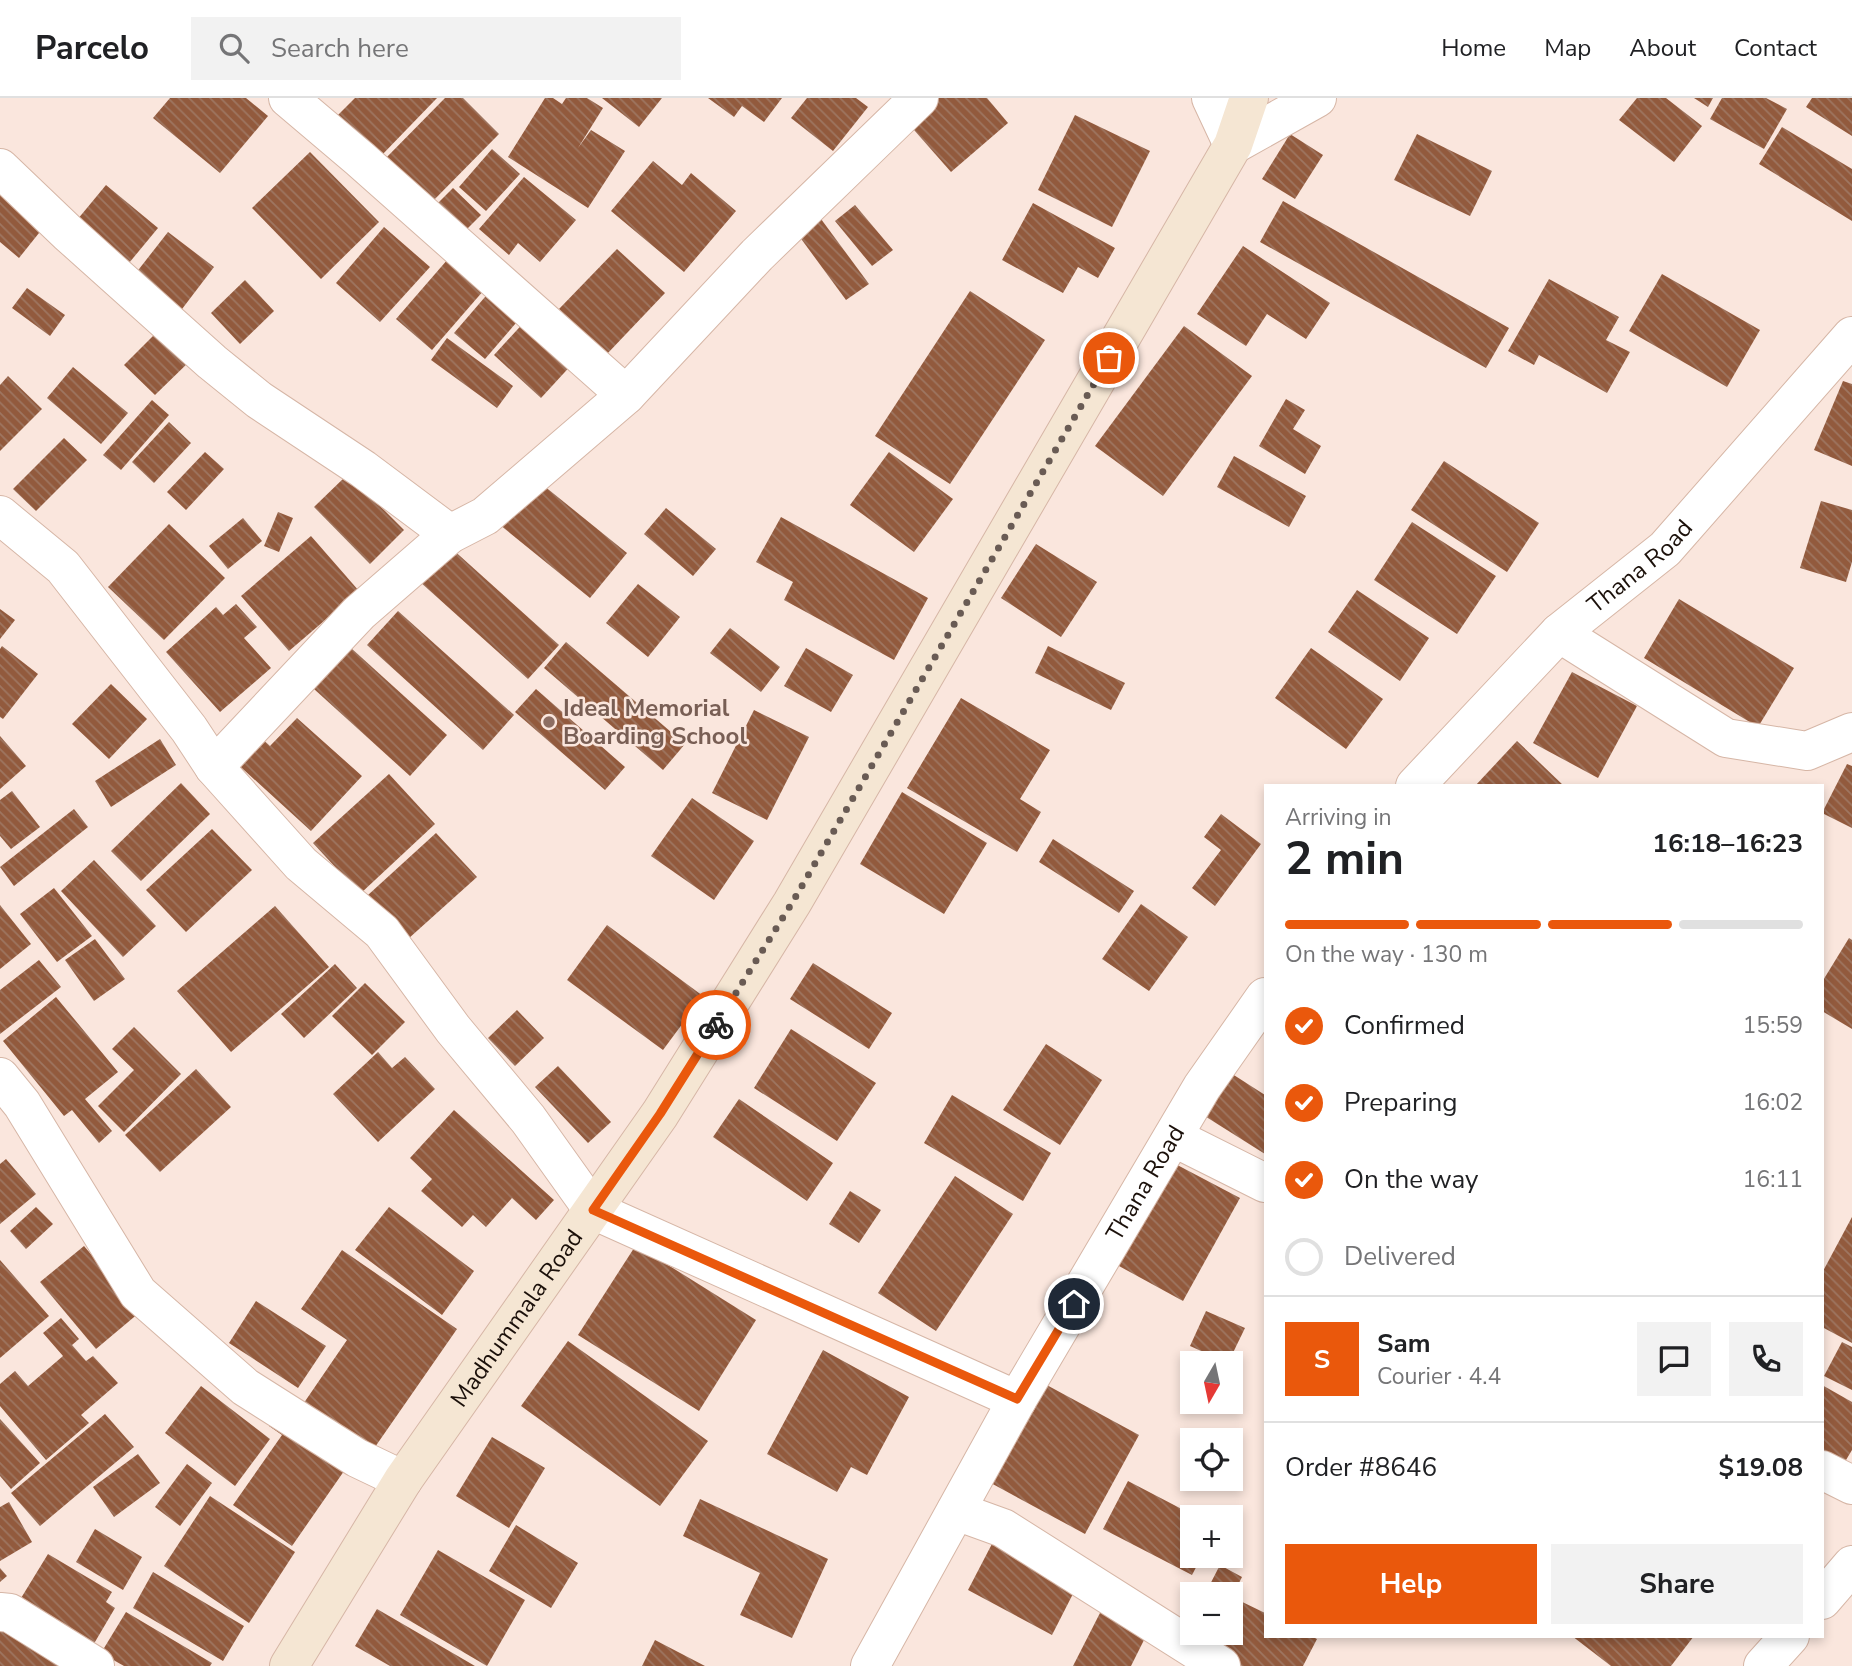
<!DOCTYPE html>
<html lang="en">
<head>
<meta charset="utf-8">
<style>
	body { margin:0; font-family:"Nunito Sans",sans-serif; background:#f2f2f2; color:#202124; height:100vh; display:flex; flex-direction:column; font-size:26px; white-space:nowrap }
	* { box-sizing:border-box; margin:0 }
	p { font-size:23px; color:#757577 }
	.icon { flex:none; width:38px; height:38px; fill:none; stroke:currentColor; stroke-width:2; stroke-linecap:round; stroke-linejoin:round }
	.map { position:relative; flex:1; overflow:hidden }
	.side { position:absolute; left:1264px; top:686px; width:560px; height:854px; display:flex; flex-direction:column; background:#fff; border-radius:0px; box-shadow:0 4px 10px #0003 }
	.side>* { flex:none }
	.needle { width:46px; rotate:189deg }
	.controls { position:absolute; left:1180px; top:1253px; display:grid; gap:14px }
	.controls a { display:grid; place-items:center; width:63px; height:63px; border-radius:0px; background:#fff; box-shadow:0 4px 10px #0003; font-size:35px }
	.pin { position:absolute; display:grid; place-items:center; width:60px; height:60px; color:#fff; margin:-30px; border:4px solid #fff; border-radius:50%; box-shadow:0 2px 7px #0007 }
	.courier { position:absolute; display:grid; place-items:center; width:70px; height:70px; margin:-35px; border:5px solid #ea580c; border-radius:50%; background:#fff; color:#222; box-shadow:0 2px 9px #0007 }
	.summary em { font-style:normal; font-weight:700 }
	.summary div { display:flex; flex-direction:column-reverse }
	.summary { display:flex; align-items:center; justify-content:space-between; height:119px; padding:0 21px }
	h1 { font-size:46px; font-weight:700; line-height:52px }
	.bar { display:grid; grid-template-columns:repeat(4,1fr); gap:10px 7px; align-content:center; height:84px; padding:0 21px }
	.bar i { height:9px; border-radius:5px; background:#e0e0e0 }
	.bar .on { background:#ea580c }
	.bar p { grid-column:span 4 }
	.line { display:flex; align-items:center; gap:18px; padding:0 21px; border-top:2px solid #e0e0e0 }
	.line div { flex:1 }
	.round { display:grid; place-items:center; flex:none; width:74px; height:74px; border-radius:0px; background:#f2f2f2 }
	ol { padding:0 21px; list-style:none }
	li { display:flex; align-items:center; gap:21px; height:77px }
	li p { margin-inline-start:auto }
	li .icon { padding:7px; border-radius:50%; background:#ea580c; color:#fff; stroke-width:4 }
	li:last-child { color:#757577 }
	li i { width:38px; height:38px; border:4px solid #e0e0e0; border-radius:50% }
	.cta { display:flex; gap:14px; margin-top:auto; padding:14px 21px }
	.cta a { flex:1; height:80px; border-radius:0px; background:#ea580c; color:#fff; font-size:28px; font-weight:700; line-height:80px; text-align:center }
	.cta a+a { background:#f2f2f2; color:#202124 }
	header { display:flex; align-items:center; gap:42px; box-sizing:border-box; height:98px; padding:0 35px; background:#fff; border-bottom:2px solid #e0e0e0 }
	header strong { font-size:33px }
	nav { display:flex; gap:38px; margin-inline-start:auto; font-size:24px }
	.search { width:490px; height:63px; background:#f2f2f2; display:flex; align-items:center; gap:18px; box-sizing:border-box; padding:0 24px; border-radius:0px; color:#757577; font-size:26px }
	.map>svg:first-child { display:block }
	.building { fill:url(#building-back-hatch) }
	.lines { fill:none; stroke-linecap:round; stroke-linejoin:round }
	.street-casing { stroke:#d6b6a6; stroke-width:40 }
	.secondary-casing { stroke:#d6b6a6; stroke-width:40 }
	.street { stroke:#fff; stroke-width:38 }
	.secondary { stroke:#f5e6d3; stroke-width:38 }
	.done { stroke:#695b54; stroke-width:7; stroke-dasharray:0 12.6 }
	.route { stroke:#ea580c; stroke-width:9 }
	.education-dot { fill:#8d6e63; stroke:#fae6dd; stroke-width:2.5 }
	.labels { text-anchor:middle; stroke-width:5; stroke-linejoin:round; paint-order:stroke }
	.street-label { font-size:24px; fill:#1b100a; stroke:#fae6dd }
	.education-label { font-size:24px; font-weight:bold; fill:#785e54; stroke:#fae6dd; text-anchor:start }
</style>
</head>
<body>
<header>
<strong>Parcelo</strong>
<div class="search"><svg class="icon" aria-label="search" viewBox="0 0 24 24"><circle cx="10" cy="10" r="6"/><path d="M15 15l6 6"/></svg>Search here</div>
<nav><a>Home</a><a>Map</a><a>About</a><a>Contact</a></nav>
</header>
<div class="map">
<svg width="1852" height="1568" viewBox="0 0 1852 1568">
	<defs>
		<pattern id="building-back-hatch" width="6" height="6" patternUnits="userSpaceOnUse" patternTransform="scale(1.75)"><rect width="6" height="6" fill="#925a3d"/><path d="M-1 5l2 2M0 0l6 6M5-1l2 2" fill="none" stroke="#9e7661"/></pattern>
	</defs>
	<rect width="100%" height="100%" fill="#fae6dd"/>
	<!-- building -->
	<g class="building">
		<path d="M170,0H246L268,18L220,75L153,20Z"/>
		<path d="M355,0H437L380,59L337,18Z"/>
		<path d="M445,0H463L499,36L428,108L383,63Z"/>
		<path d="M545,0H553L562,6L566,0H587L603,10L578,50L591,32L625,53L588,110L508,59Z"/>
		<path d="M602,0H662L639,29Z"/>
		<path d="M708,0H782L764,24L742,8L734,19Z"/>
		<path d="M807,0H856L868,9L833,53L791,20Z"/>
		<path d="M935,0H987L1008,25L951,74L907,24Z"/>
		<path d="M1637,0H1666L1702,28L1674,64L1619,22Z"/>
		<path d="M1694,0H1713L1708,9Z"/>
		<path d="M1722,0H1766L1787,11L1764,51L1710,21Z"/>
		<path d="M1812,0H1852V38L1806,9Z"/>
		<path d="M1075,17L1150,53L1112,129L1038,92Z"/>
		<path d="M1782,29L1852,71V123L1759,66Z"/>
		<path d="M1290,36L1323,57L1295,101L1262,81Z"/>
		<path d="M1417,36L1492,73L1470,118L1394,82Z"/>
		<path d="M492,51L520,76L486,113L459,89Z"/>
		<path d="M310,54L379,124L321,181L252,110Z"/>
		<path d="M653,63L682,87L691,75L736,113L684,174L611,113Z"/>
		<path d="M524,79L576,122L540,164L518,145L509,157L479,131Z"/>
		<path d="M0,86L47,125L19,160L0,144Z"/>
		<path d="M106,87L158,130L129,165L77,122Z"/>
		<path d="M453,90L481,117L456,142L428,115Z"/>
		<path d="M1283,103L1509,230L1486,270L1260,144Z"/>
		<path d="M1033,105L1115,150L1098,180L1078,169L1063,195L1002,162Z"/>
		<path d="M855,107L893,152L872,168L835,123Z"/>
		<path d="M821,121L869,186L846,202L799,138Z"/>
		<path d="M384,129L430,169L380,224L336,185Z"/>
		<path d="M168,134L214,169L179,215L132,180Z"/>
		<path d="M1243,148L1330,205L1306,241L1267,216L1246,248L1197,216Z"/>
		<path d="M617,151L665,195L607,256L559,211Z"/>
		<path d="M448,161L484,192L432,252L396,221Z"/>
		<path d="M1662,176L1760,232L1727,289L1629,233Z"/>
		<path d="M1549,181L1619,219L1606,242L1630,254L1607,295L1539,257L1534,267L1508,253Z"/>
		<path d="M245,182L274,213L240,246L211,215Z"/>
		<path d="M27,190L65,217L50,238L12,210Z"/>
		<path d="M491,192L522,218L485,261L454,235Z"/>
		<path d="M970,193L1045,242L950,386L875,338Z"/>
		<path d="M528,220L575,263L541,300L494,257Z"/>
		<path d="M1184,228L1252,278L1163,398L1095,348Z"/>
		<path d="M162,229L193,260L155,297L124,267Z"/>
		<path d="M447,240L513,288L497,310L431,262Z"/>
		<path d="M73,269L128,315L101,346L47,300Z"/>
		<path d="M8,278L42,311L0,353V287Z"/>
		<path d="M1843,283L1852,286V368L1814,352Z"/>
		<path d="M1286,301L1305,312L1293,331L1321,348L1305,376L1259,348Z"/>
		<path d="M152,302L169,317L121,372L103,357Z"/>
		<path d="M169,324L191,345L154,385L132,364Z"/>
		<path d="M64,340L87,362L36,413L13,391Z"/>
		<path d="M205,354L224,371L186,412L167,394Z"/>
		<path d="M889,354L953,401L914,454L850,407Z"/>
		<path d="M1234,358L1306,398L1289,429L1217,389Z"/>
		<path d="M1444,363L1539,425L1507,474L1411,412Z"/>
		<path d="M348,376L404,432L370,466L314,409Z"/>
		<path d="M538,383L627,455L590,500L500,427Z"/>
		<path d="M1821,403L1852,412V464L1846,484L1800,470Z"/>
		<path d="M666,410L716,451L693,478L644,436Z"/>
		<path d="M278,414L293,420L279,454L264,448Z"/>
		<path d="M781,419L928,500L894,562L784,502L793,484L756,464Z"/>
		<path d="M243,420L262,443L228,471L209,448Z"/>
		<path d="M1412,424L1496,478L1457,536L1374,482Z"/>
		<path d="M169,426L225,480L164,542L108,489Z"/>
		<path d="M311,438L359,493L289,553L241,498Z"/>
		<path d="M1036,446L1097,484L1061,539L1001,500Z"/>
		<path d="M450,449L559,547L528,581L419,483Z"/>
		<path d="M638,486L680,519L648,559L606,525Z"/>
		<path d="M1357,492L1429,540L1400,583L1328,534Z"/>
		<path d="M1679,501L1794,570L1758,629L1644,560Z"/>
		<path d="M236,506L257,529L244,540L271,570L220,614L166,554L216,509L223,517Z"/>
		<path d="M0,511L15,522L0,541Z"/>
		<path d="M398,513L514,617L483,652L367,547Z"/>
		<path d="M730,530L780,569L761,594L710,555Z"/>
		<path d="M566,544L685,646L663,672L544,570Z"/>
		<path d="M2,548L38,576L3,621L0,619V551Z"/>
		<path d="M1048,548L1125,585L1111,612L1035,575Z"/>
		<path d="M351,550L447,637L410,678L314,591Z"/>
		<path d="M806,550L853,577L831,614L784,588Z"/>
		<path d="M1311,550L1383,601L1346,651L1275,600Z"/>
		<path d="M1572,574L1637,608L1598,680L1533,645Z"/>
		<path d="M111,586L147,621L109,661L72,626Z"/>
		<path d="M536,591L625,669L605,692L515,614Z"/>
		<path d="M961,600L1050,652L1020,701L1041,714L1017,754L907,690Z"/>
		<path d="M754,612L809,639L767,722L712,695Z"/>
		<path d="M297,620L362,678L311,733L233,662L257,636L270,648Z"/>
		<path d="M0,638L26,668L0,691Z"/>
		<path d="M160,641L176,667L111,709L95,683Z"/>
		<path d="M1517,643L1564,688H1475Z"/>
		<path d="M1847,666L1852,668V730L1822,715Z"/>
		<path d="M389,676L435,726L360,796L313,745Z"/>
		<path d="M181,685L210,716L141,783L111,753Z"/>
		<path d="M12,693L40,729L11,751L0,738V702Z"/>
		<path d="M902,694L987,745L944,816L860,766Z"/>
		<path d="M692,700L754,743L714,802L651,758Z"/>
		<path d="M74,711L88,729L14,788L0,769Z"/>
		<path d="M1221,716L1261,746L1215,808L1192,790L1221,752L1204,739Z"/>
		<path d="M212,731L252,772L186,834L146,792Z"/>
		<path d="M436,735L477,779L408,841L368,797Z"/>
		<path d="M1053,741L1134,793L1119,815L1039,764Z"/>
		<path d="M94,762L156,828L123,859L61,793Z"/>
		<path d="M54,790L92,838L57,864L20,816Z"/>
		<path d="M1141,806L1188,839L1149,893L1102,861Z"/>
		<path d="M0,807L31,846L0,871Z"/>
		<path d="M275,808L329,869L231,954L177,893Z"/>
		<path d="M607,827L703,898L663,952L567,882Z"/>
		<path d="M1849,840L1852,842V931L1822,913V884Z"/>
		<path d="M95,841L125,881L94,903L65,862Z"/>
		<path d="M39,862L61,889L0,936V892Z"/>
		<path d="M813,865L892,915L869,951L790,901Z"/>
		<path d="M335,866L357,890L304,940L281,916Z"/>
		<path d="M365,885L405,924L372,957L332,918Z"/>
		<path d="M56,899L118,974L85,1001L112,1033L99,1045L72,1012L64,1018L3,943Z"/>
		<path d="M517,912L544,940L515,968L488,940Z"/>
		<path d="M134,929L181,976L124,1034L98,1008L134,972L112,951Z"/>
		<path d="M791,931L876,985L837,1043L754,990Z"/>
		<path d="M1046,946L1102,982L1060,1047L1003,1012Z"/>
		<path d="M378,954L392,970L405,959L435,991L378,1044L333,996Z"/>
		<path d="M558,968L611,1024L588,1045L535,989Z"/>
		<path d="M196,971L231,1009L160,1074L125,1037Z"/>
		<path d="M1226,972L1265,997V1056L1200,1015Z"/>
		<path d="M952,997L1051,1055L1023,1103L924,1045Z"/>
		<path d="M739,1001L833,1065L807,1103L713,1039Z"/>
		<path d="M454,1012L554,1102L536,1122L512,1100L486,1129L473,1117L462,1129L421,1093L432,1081L410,1060Z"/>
		<path d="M1164,1060L1240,1100L1183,1203L1108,1162Z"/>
		<path d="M6,1061L36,1096L0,1126V1066Z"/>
		<path d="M955,1078L1013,1116L936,1233L878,1195Z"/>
		<path d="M850,1093L881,1112L859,1145L829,1126Z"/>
		<path d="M36,1109L53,1126L26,1151L10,1133Z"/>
		<path d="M389,1109L474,1173L442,1217L355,1152Z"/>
		<path d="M1852,1119V1245L1822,1229V1175Z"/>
		<path d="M636,1147L756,1222L699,1313L578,1237Z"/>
		<path d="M84,1148L140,1214L96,1251L40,1184Z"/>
		<path d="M342,1152L457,1231L366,1362L297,1315L347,1242L301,1211Z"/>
		<path d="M0,1162L49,1218L0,1260Z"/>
		<path d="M256,1203L326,1248L298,1290L229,1245Z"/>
		<path d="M1206,1213L1245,1230L1228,1265L1190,1248Z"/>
		<path d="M61,1220L79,1241L72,1247L86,1263L93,1258L118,1285L81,1317L89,1325L46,1362L0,1308V1286L15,1273L28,1288L63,1258L43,1235Z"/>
		<path d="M568,1243L708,1343L660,1408L521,1308Z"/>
		<path d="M1842,1244L1852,1249V1292L1824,1278Z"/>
		<path d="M823,1252L909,1299L867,1377L851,1369L837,1394L767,1356Z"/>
		<path d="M1043,1285L1139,1337L1085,1436L989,1384Z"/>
		<path d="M1822,1287L1852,1304V1352L1840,1372L1822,1361Z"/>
		<path d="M201,1288L270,1341L235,1388L165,1335Z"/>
		<path d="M279,1313L351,1363L292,1448L233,1407L282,1337L269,1328Z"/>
		<path d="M105,1316L134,1349L40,1428L11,1395Z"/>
		<path d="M0,1321L40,1365L11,1391L0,1378Z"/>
		<path d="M492,1339L545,1370L509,1430L456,1398Z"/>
		<path d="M138,1356L160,1385L114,1419L93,1389Z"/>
		<path d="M187,1366L212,1385L180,1428L155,1409Z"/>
		<path d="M1128,1383L1197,1419H1192V1458H1202L1192,1477L1103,1431Z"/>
		<path d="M210,1398L295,1454L249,1525L164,1468Z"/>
		<path d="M700,1401L828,1461L792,1540L740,1517L760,1475L683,1438Z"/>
		<path d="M9,1404L32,1444L0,1463V1409Z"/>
		<path d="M516,1427L578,1465L551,1510L489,1473Z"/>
		<path d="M95,1431L142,1459L123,1492L76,1464Z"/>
		<path d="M994,1442L1078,1486L1052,1537L968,1492Z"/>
		<path d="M438,1452L525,1502L487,1568L400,1517Z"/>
		<path d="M48,1456L112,1494L106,1504L115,1510L92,1549L18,1505Z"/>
		<path d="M1220,1467L1242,1479L1232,1499L1265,1515V1538H1311L1317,1541L1303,1568H1242L1184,1539L1192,1523V1535H1230V1496H1205Z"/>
		<path d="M0,1470L7,1478L0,1484Z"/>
		<path d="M153,1474L244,1528L223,1563L133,1510Z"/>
		<path d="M377,1511L475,1568H390L355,1548Z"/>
		<path d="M1101,1513L1147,1536L1131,1568H1073Z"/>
		<path d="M126,1514L212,1565L210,1568H124L101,1555Z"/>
		<path d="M0,1521L59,1568H0Z"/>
		<path d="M1572,1538H1694L1671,1568H1611Z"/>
		<path d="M655,1542L705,1568H642Z"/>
	</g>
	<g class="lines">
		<defs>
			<g id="street">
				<path d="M288,0L360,61L626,297"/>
				<path d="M1211,0L1233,47L1317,0"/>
				<path d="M0,70L68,135L212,264L259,302L363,371L450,436"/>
				<path d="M0,417L63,469L189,631L214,669L301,766L382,834L453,931L528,1021L593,1112L1017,1302"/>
				<path d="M1559,535L1726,640L1807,653L1852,634"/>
				<path d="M214,669L359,515L450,436L485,418L626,297L757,157L919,0"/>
				<path id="s1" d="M1415,688L1559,535L1665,451L1852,238"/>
				<path d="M0,979L22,1006L138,1195L245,1289L357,1360L403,1382"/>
				<path d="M1173,1039L1265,1085"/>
				<path d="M1822,1372L1852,1387"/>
				<path d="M956,1413L1003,1430L1221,1568"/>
				<path d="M1822,1502L1852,1467"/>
				<path d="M0,1514L10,1515L95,1568"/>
				<path id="s2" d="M870,1568L1017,1302L1202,989L1265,899"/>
				<path d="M1763,1568L1790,1538"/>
			</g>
			<g id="secondary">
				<path id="s3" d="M289,1568L403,1382L660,1016L792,805L1233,47L1249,0"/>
			</g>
		</defs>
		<!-- street casing -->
		<use href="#street" class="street-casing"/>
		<!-- secondary casing -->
		<use href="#secondary" class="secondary-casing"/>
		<!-- street -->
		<use href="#street" class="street"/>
		<!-- secondary -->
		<use href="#secondary" class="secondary"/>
	</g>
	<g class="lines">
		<!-- done -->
		<path class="done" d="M716,927L792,805L1109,260"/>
		<!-- route -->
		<path class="route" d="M716,927L660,1016L593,1112L1017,1301L1074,1206"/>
	</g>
	<!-- markers -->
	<circle class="education-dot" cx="549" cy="624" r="7"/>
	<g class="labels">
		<!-- street labels -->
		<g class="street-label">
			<text dy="8" stroke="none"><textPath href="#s1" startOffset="315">Thana Road</textPath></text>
			<text dy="8" stroke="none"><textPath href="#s2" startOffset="556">Thana Road</textPath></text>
			<text dy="8" stroke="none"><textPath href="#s3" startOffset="416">Madhummala Road</textPath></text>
		</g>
		<!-- education labels -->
		<g class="education-label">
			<text x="563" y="618">Ideal Memorial<tspan x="563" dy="28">Boarding School</tspan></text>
		</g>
	</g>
</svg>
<div class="controls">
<a><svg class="needle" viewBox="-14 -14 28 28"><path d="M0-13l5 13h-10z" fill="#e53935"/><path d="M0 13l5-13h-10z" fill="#757577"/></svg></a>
<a><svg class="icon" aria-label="locate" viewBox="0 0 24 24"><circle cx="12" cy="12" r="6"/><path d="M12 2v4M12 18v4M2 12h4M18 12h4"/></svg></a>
<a>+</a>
<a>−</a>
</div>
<div class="pin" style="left:1109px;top:260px;background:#ea580c"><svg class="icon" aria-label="bag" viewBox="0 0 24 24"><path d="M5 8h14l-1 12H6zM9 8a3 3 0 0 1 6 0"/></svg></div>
<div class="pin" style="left:1074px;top:1206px;background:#1f2937"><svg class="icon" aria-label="home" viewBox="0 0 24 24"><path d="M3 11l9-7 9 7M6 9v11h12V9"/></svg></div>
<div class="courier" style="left:716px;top:927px"><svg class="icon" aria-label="bike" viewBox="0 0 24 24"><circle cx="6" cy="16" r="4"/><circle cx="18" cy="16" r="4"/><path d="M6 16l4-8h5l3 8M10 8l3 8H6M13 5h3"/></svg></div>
<section class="side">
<div class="summary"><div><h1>2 min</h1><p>Arriving in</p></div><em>16:18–16:23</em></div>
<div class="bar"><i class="on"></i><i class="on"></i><i class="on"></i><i></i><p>On the way · 130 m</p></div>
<ol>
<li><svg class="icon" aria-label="check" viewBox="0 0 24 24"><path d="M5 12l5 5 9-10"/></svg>Confirmed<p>15:59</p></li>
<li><svg class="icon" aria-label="check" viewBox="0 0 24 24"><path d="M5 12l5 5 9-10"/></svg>Preparing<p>16:02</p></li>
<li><svg class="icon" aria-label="check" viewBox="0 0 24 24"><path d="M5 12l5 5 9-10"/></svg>On the way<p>16:11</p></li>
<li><i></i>Delivered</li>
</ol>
<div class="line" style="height:126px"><b class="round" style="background:#ea580c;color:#fff">S</b><div><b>Sam</b><p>Courier · 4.4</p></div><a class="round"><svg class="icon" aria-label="chat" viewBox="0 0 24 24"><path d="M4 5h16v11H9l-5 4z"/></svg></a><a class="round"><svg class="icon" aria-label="phone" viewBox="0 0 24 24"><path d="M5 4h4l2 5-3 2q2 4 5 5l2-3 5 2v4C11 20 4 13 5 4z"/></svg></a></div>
<div class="line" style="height:91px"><div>Order #8646</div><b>$19.08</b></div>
<div class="cta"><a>Help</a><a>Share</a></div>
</section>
</div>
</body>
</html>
